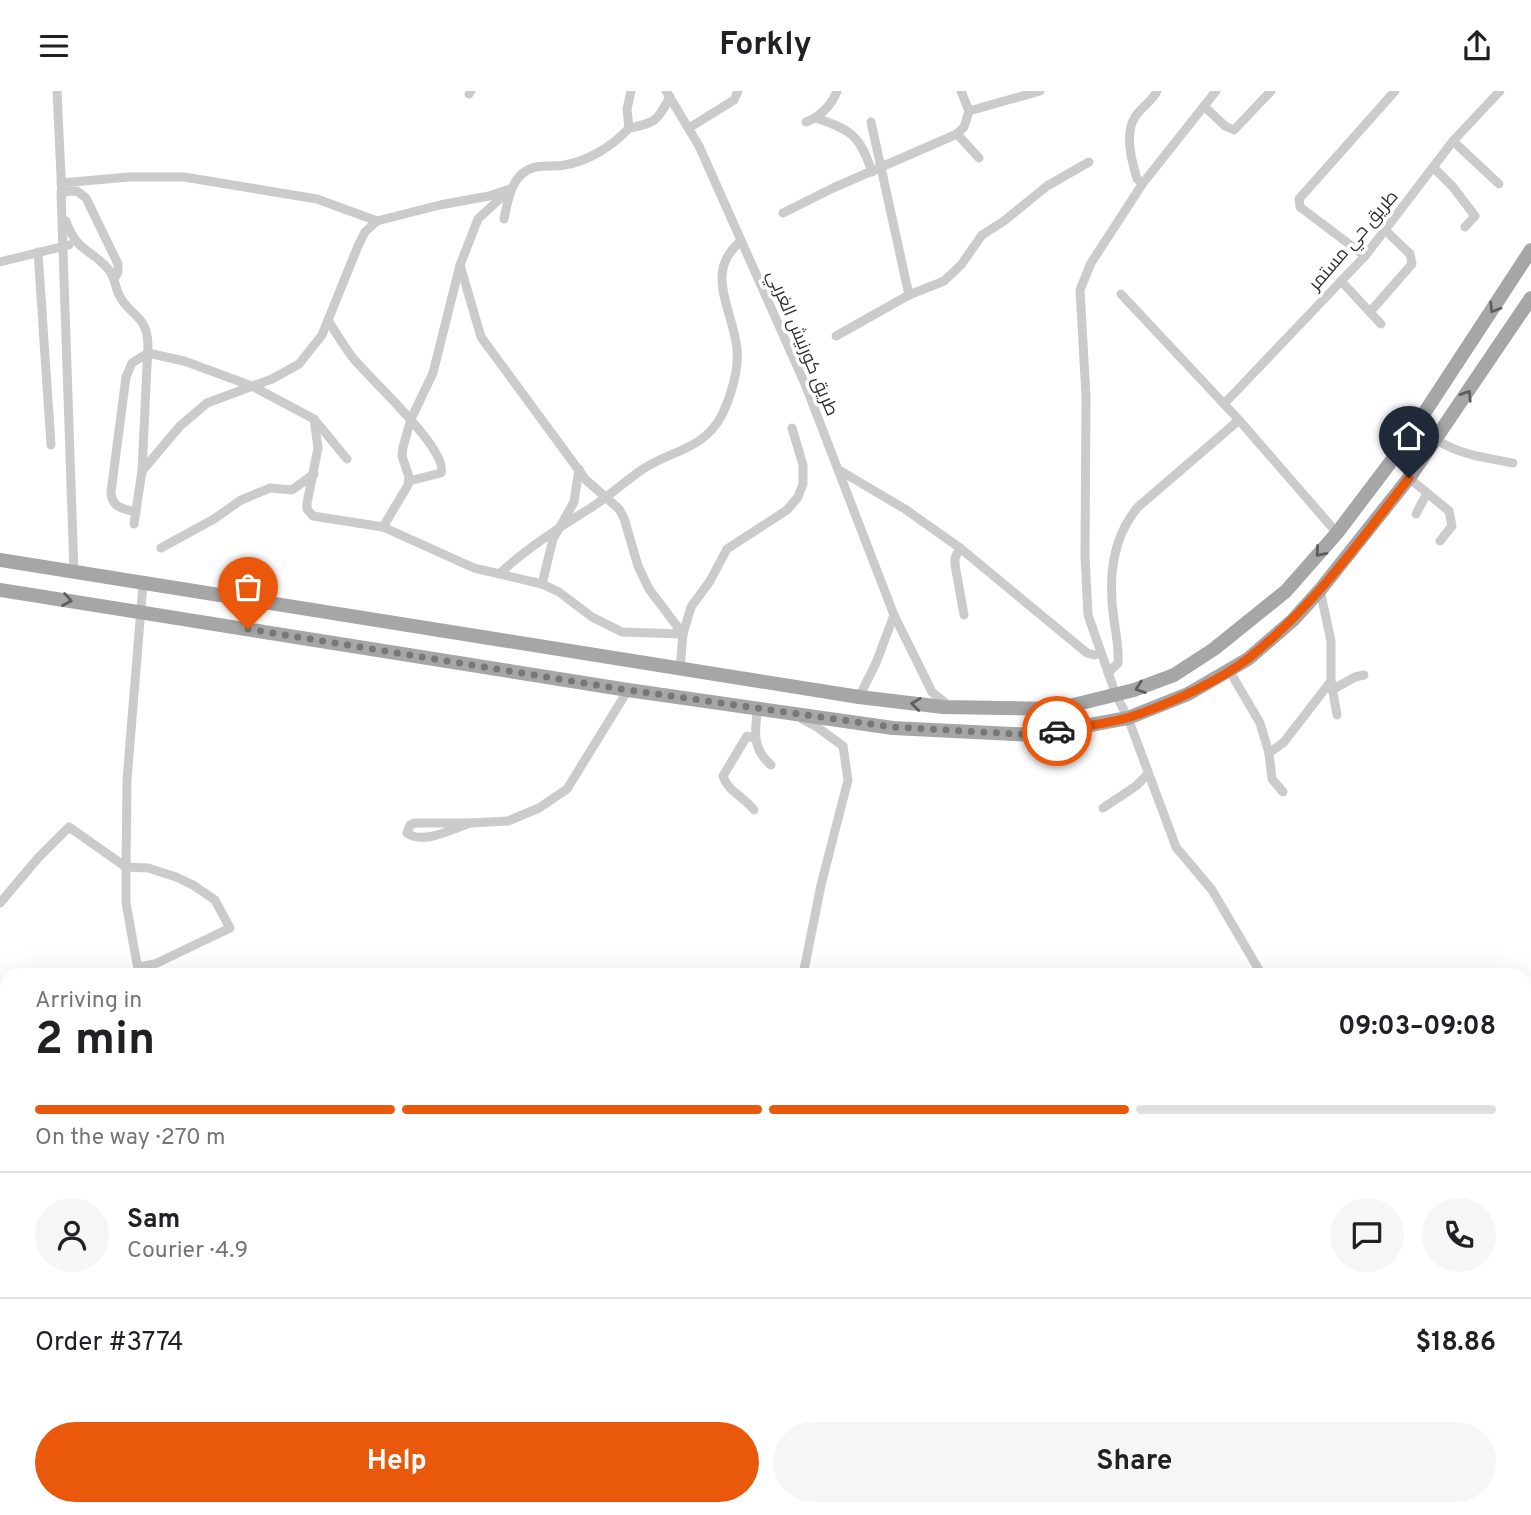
<!DOCTYPE html>
<html lang="en">
<head>
<meta charset="utf-8">
<style>
	body { margin:0; font-family:Overpass,Cairo,sans-serif; background:#f6f6f6; color:#202124; height:100vh; display:flex; flex-direction:column; font-size:26px; white-space:nowrap }
	* { box-sizing:border-box; margin:0 }
	p { font-size:23px; color:#757577 }
	.icon { flex:none; width:38px; height:38px; fill:none; stroke:currentColor; stroke-width:2; stroke-linecap:round; stroke-linejoin:round }
	.map { position:relative; flex:1; overflow:hidden }
	.panel { position:absolute; left:0px; top:877px; width:1531px; height:548px; display:flex; flex-direction:column; background:#fff; border-radius:21px 21px 0 0; box-shadow:0 7px 28px #0002 }
	.panel>* { flex:none }
	.pin { position:absolute; display:grid; place-items:center; width:60px; height:60px; color:#fff; margin:-72px -30px; border-radius:50% 50% 50% 0; rotate:-45deg; box-shadow:0 0 7px #0007 }
	.pin .icon { rotate:45deg }
	.courier { position:absolute; display:grid; place-items:center; width:70px; height:70px; margin:-35px; border:5px solid #ea580c; border-radius:50%; background:#fff; color:#222; box-shadow:0 2px 9px #0007 }
	.headline em { font-style:normal; font-weight:700 }
	.headline div { display:flex; flex-direction:column-reverse }
	.headline { display:flex; align-items:center; justify-content:space-between; height:119px; padding:0 35px }
	h1 { font-size:46px; font-weight:700; line-height:52px }
	.bar { display:grid; grid-template-columns:repeat(4,1fr); gap:10px 7px; align-content:center; height:84px; padding:0 35px }
	.bar i { height:9px; border-radius:5px; background:#e0e0e0 }
	.bar .active { background:#ea580c }
	.bar p { grid-column:span 4 }
	.line { display:flex; align-items:center; gap:18px; padding:0 35px; border-top:2px solid #e0e0e0 }
	.line div { flex:1 }
	.round { display:grid; place-items:center; flex:none; width:74px; height:74px; border-radius:37px; background:#f6f6f6 }
	.primary-button { display:flex; gap:14px; margin-top:auto; padding:14px 35px }
	.primary-button a { flex:1; height:80px; border-radius:42px; background:#ea580c; color:#fff; font-size:28px; font-weight:700; line-height:80px; text-align:center }
	.primary-button a+a { background:#f6f6f6; color:#202124 }
	header { display:flex; justify-content:space-between; align-items:center; height:91px; padding:0 35px; background:#fff; font-size:32px; font-weight:700 }
	.map>svg:first-child { display:block }
	.lines { fill:none; stroke-linecap:round; stroke-linejoin:round }
	.minor { stroke:#cbcbcb; stroke-width:9 }
	.primary { stroke:#a6a6a6; stroke-width:14 }
	.oneway { stroke:#5e5e5e }
	.done { stroke:#777; stroke-width:7; stroke-dasharray:0 12.6 }
	.route { stroke:#ea580c; stroke-width:9 }
	.labels { text-anchor:middle; stroke-width:7; stroke-linejoin:round; paint-order:stroke }
	.street-label { font-size:18px; fill:#2e2e2e; stroke:#fff }
</style>
</head>
<body>
<header><svg class="icon" aria-label="menu" viewBox="0 0 24 24"><path d="M4 6h16M4 12h16M4 18h16"/></svg>Forkly<svg class="icon" aria-label="share" viewBox="0 0 24 24"><path d="M12 15V3M7 8l5-5 5 5M5 13v7h14v-7"/></svg></header>
<div class="map">
<svg width="1531" height="1424" viewBox="0 0 1531 1424">
	<rect width="100%" height="100%" fill="#fff"/>
	<g class="lines">
		<!-- minor -->
		<g class="minor">
			<path d="M57,0L62,106"/>
			<path d="M666,0L699,55L805,293L894,524L932,601L949,615"/>
			<path d="M1216,0L1143,92L1091,172L1080,199L1086,305L1085,465L1088,524L1116,604L1128,627L1176,756L1212,799L1262,884"/>
			<path d="M469,3L471,0"/>
			<path d="M1204,15L1225,35L1234,39L1271,0"/>
			<path d="M969,20L1040,0"/>
			<path d="M816,27C852,39 860,45 872,81"/>
			<path d="M806,31C821,25 831,15 837,0"/>
			<path d="M871,31L909,204"/>
			<path d="M629,37L627,18L631,0"/>
			<path d="M689,37L734,9L738,0"/>
			<path d="M957,43L979,67"/>
			<path d="M1453,50L1499,93"/>
			<path d="M1434,77L1453,96L1475,125L1465,136"/>
			<path d="M61,92L129,86H184L317,108L377,130"/>
			<path d="M1143,92L1137,88C1132,71 1124,43 1135,26C1141,16 1152,11 1157,0"/>
			<path d="M783,122L833,97L957,43L964,36L969,20L961,0"/>
			<path d="M504,128C508,108 512,81 536,76C545,74 555,76 564,74C587,71 614,54 629,37C656,32 657,30 670,6"/>
			<path d="M66,130C77,162 92,158 109,179C116,188 115,200 122,209C135,228 147,226 148,254L142,380L134,433"/>
			<path d="M38,161L51,354"/>
			<path d="M1365,165L1300,116L1299,108L1395,0"/>
			<path d="M0,171L69,154"/>
			<path d="M460,174L481,246L586,389L619,418L624,427L638,475L649,498L683,543"/>
			<path d="M1341,190L1381,233"/>
			<path d="M1121,203L1239,329L1337,442"/>
			<path d="M1370,221L1412,173L1410,163L1386,140"/>
			<path d="M329,231C337,243 344,256 353,267C369,287 449,359 441,382L409,390"/>
			<path d="M836,245L909,204L944,190L961,174L982,144L1004,130L1047,95L1089,71"/>
			<path d="M1224,313L1365,165L1453,50L1500,0"/>
			<path d="M314,328L318,357L307,412V418L313,425L383,436L474,477L542,493L559,501L592,526L622,541L683,543"/>
			<path d="M1437,349C1460,364 1487,367 1513,372"/>
			<path d="M839,379L905,418L960,457L1087,562L1094,564L1101,562"/>
			<path d="M142,380L180,335L207,312L272,288L299,273L322,244L358,155L365,141L377,130L440,114L489,105L510,98"/>
			<path d="M1409,387L1449,420L1452,435L1440,450"/>
			<path d="M136,421C123,418 111,416 111,401L126,286L132,272L148,262L184,270L252,295L314,328L347,368"/>
			<path d="M1416,423L1427,402"/>
			<path d="M383,436L408,394L409,386L402,365L403,356L411,328L433,282L460,174L478,128L506,102"/>
			<path d="M161,457L214,428L241,409L270,397L292,399L314,383"/>
			<path d="M960,457L955,467V474L964,524"/>
			<path d="M74,481L61,101L77,100L86,107L118,173V181L114,188"/>
			<path d="M499,483C526,458 558,437 589,418C607,407 623,392 640,380C670,359 703,360 722,324C731,305 739,279 737,258C733,218 703,181 741,150"/>
			<path d="M542,493L553,448L574,411L579,378"/>
			<path d="M1320,499L1331,550V590L1337,624"/>
			<path d="M680,578L683,543L691,516L710,490L727,458L787,419L798,406L803,393V374L792,337"/>
			<path d="M1229,579L1260,632L1269,662L1272,688L1283,701"/>
			<path d="M1108,582L1118,572C1119,557 1116,543 1114,529C1108,489 1111,448 1138,416L1239,329"/>
			<path d="M1332,599L1355,586L1364,584"/>
			<path d="M859,606L876,572L894,524"/>
			<path d="M758,616C755,638 751,657 771,674"/>
			<path d="M802,628L817,636L843,655L848,689L821,794L803,884"/>
			<path d="M1269,662L1284,651L1331,590"/>
			<path d="M1103,717L1136,695L1148,683"/>
			<path d="M754,719C745,706 728,701 723,685L747,645L754,647"/>
			<path d="M415,732H470C453,738 423,754 407,742L410,734Z"/>
			<path d="M470,732L508,730L539,717L567,698L628,599"/>
			<path d="M0,812L38,767L69,736L126,776L148,777L176,786L193,794L215,809L230,837L155,873L138,876"/>
			<path d="M139,884L126,812V776L127,689L143,493"/>
			<path d="M1524,1180L1531,1182"/>
			<path d="M0,1256L7,1263"/>
			<path d="M1524,1302L1531,1306"/>
			<path d="M0,1375L7,1367"/>
			<path d="M152,1418L158,1424"/>
			<path d="M207,1418L209,1424"/>
			<path d="M852,1424L864,1418"/>
		</g>
		<!-- primary -->
		<g class="primary">
			<path d="M0,469L859,606L943,616L1057,618L1134,599L1174,584L1214,558L1286,500L1337,442L1402,356L1531,159"/>
			<path d="M0,499L628,599L893,637L1035,644L1128,627L1188,603L1248,568L1293,529L1320,499L1409,387L1531,207"/>
		</g>
	</g>
	<!-- one-way arrows -->
	<defs><path id="oneway-chevron" d="M-2-3.5L2.5 0L-2 3.5" fill="none" stroke-width="1.6" stroke-linecap="round" stroke-linejoin="round" transform="scale(1.75)"/></defs>
	<g class="oneway">
		<use href="#oneway-chevron" transform="translate(1494 217) rotate(122)"/>
		<use href="#oneway-chevron" transform="translate(1467 304) rotate(-57)"/>
		<use href="#oneway-chevron" transform="translate(1320 461) rotate(131)"/>
		<use href="#oneway-chevron" transform="translate(67 509) rotate(9)"/>
		<use href="#oneway-chevron" transform="translate(1140 597) rotate(161)"/>
		<use href="#oneway-chevron" transform="translate(916 613) rotate(-173)"/>
	</g>
	<g class="lines">
		<!-- done -->
		<path class="done" d="M248,538L628,599L893,636L1034,644L1057,640"/>
		<!-- route -->
		<path class="route" d="M1057,640C1081,635 1107,633 1130,626C1167,614 1220,590 1250,566C1313,516 1360,450 1409,387"/>
	</g>
	<g class="labels">
		<!-- street labels -->
		<g class="street-label">
			<text transform="translate(1353 149) rotate(-49)" y="6">طريق حي مستمر</text>
			<text transform="translate(803 252) rotate(67)" y="6">طريق كورنيش الغربي</text>
		</g>
	</g>
</svg>
<div class="pin" style="left:248px;top:538px;background:#ea580c"><svg class="icon" aria-label="bag" viewBox="0 0 24 24"><path d="M5 8h14l-1 12H6zM9 8a3 3 0 0 1 6 0"/></svg></div>
<div class="pin" style="left:1409px;top:387px;background:#1f2937"><svg class="icon" aria-label="home" viewBox="0 0 24 24"><path d="M3 11l9-7 9 7M6 9v11h12V9"/></svg></div>
<div class="courier" style="left:1057px;top:640px"><svg class="icon" aria-label="car" viewBox="0 0 24 24"><path d="M5 17H2v-5l4-1 3-4h7l3 4 3 1v5h-3M9 17h6M6 11h13"/><circle cx="7" cy="17" r="2"/><circle cx="17" cy="17" r="2"/></svg></div>
<section class="panel">
<div class="headline"><div><h1>2 min</h1><p>Arriving in</p></div><em>09:03–09:08</em></div>
<div class="bar"><i class="active"></i><i class="active"></i><i class="active"></i><i></i><p>On the way · 270 m</p></div>
<div class="line" style="height:126px"><a class="round"><svg class="icon" aria-label="person" viewBox="0 0 24 24"><circle cx="12" cy="8" r="4"/><path d="M4 21q1-7 8-7t8 7"/></svg></a><div><b>Sam</b><p>Courier · 4.9</p></div><a class="round"><svg class="icon" aria-label="chat" viewBox="0 0 24 24"><path d="M4 5h16v11H9l-5 4z"/></svg></a><a class="round"><svg class="icon" aria-label="phone" viewBox="0 0 24 24"><path d="M5 4h4l2 5-3 2q2 4 5 5l2-3 5 2v4C11 20 4 13 5 4z"/></svg></a></div>
<div class="line" style="height:91px"><div>Order #3774</div><b>$18.86</b></div>
<div class="primary-button"><a>Help</a><a>Share</a></div>
</section>
</div>
</body>
</html>
